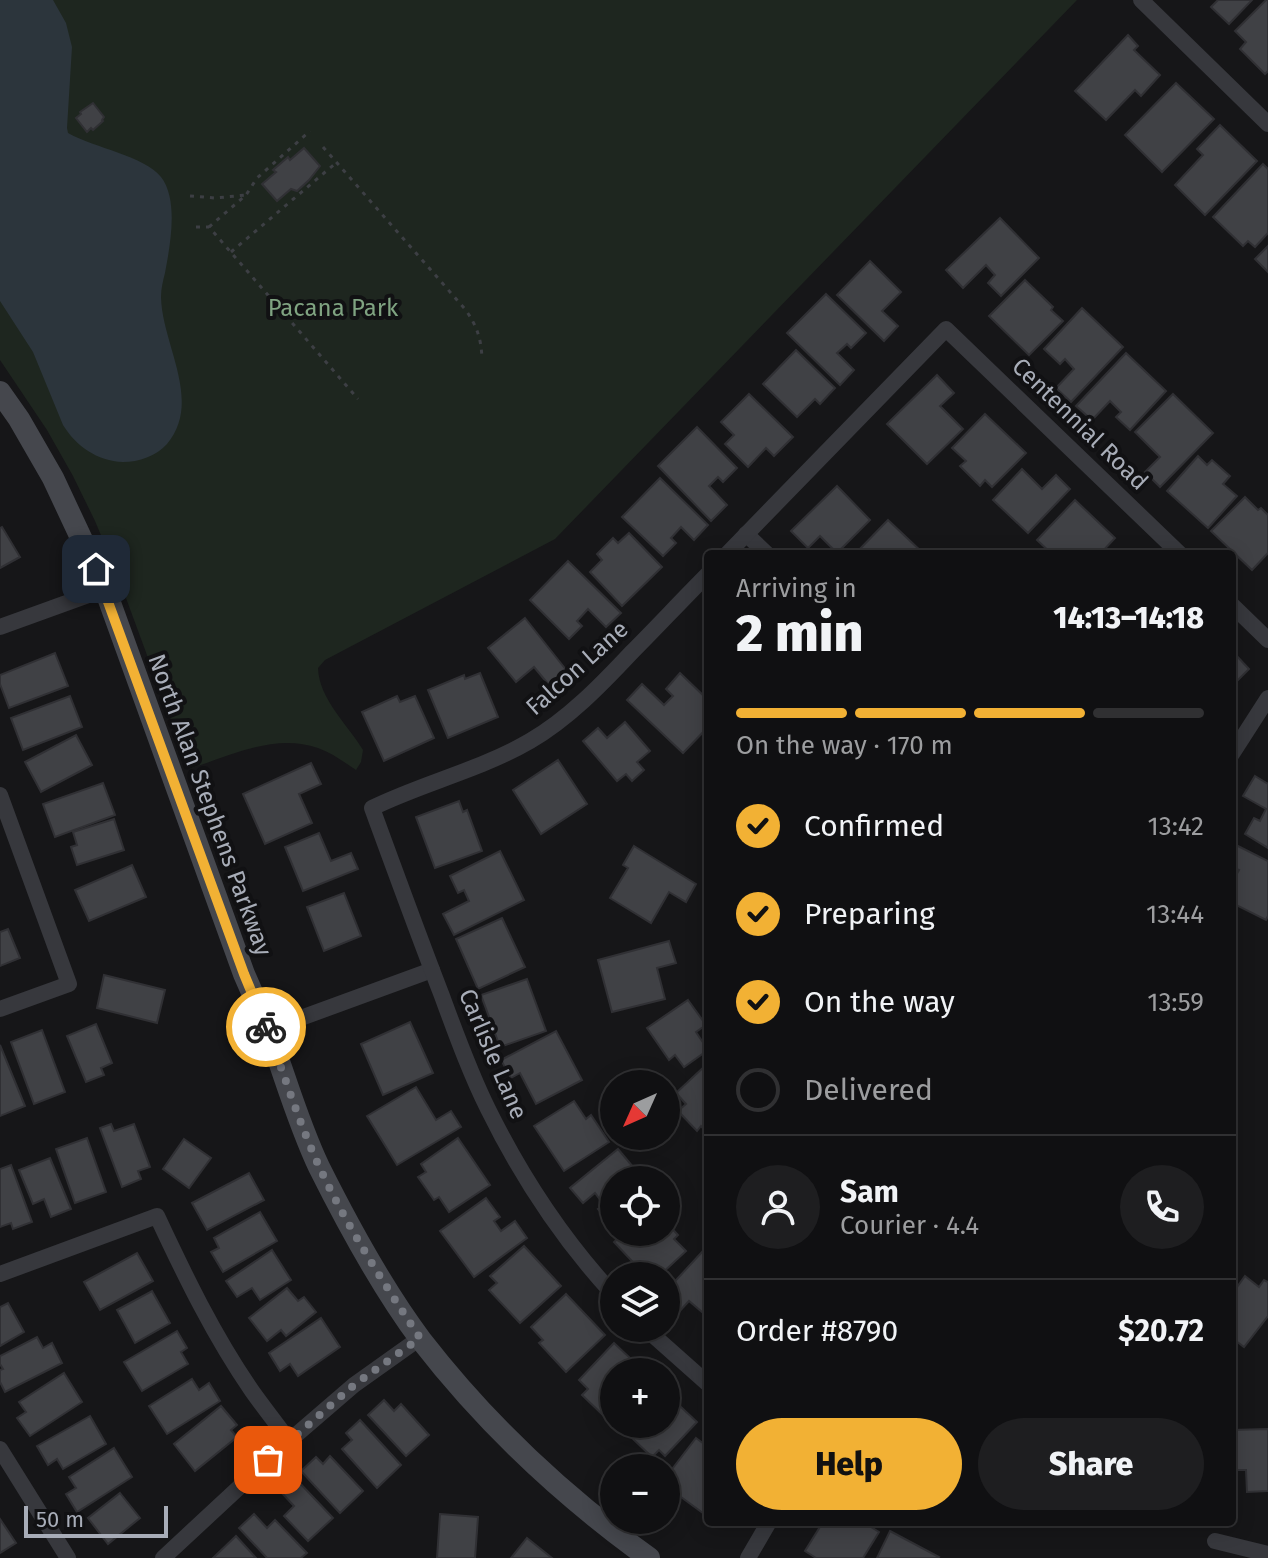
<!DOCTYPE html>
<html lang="en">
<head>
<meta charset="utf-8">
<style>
	body { margin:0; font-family:"Fira Sans",sans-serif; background:#1e1e20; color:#f1f3f6; height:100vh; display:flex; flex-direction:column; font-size:30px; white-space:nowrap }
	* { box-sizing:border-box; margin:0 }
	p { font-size:26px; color:#9c9d9f }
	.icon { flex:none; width:44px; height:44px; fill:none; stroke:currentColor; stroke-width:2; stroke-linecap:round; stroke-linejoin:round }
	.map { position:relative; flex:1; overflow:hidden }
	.details { position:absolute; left:704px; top:550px; width:532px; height:976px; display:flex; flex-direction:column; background:#101012; border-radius:8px; box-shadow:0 4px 20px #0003,0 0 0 2px #303032 }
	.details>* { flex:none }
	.needle { width:52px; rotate:225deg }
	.controls { position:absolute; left:600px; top:1070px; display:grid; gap:16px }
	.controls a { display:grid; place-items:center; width:80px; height:80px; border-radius:50%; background:#101012; box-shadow:0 4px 20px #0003,0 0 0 2px #303032; font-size:40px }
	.scale { position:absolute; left:24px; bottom:20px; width:144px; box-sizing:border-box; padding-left:8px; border:4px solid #a8adb8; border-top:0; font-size:22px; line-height:28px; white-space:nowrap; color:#a8adb8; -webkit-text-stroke:6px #111113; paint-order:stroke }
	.pin { position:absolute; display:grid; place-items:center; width:68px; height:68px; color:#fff; margin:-34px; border-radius:16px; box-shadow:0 4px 12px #0006 }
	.courier { position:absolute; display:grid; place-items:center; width:80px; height:80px; margin:-40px; border:6px solid #f2b134; border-radius:50%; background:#fff; color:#222; box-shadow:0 2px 10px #0007 }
	.summary em { font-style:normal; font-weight:800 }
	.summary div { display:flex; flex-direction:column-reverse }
	.summary { display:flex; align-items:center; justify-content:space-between; height:136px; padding:0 32px }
	h1 { font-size:52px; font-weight:800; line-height:60px }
	.bar { display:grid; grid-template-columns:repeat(4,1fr); gap:12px 8px; align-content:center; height:96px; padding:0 32px }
	.bar i { height:10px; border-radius:6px; background:#303032 }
	.bar .on { background:#f2b134 }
	.bar p { grid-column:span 4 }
	.line { display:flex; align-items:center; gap:20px; padding:0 32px; border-top:2px solid #303032 }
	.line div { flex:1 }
	.round { display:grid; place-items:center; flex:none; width:84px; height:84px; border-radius:42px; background:#1e1e20 }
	ol { padding:0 32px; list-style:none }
	li { display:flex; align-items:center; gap:24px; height:88px }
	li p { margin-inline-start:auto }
	li .icon { padding:8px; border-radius:50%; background:#f2b134; color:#111; stroke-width:4 }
	li:last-child { color:#9c9d9f }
	li i { width:44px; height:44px; border:4px solid #303032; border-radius:50% }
	.cta { display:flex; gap:16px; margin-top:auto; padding:16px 32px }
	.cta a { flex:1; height:92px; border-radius:48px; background:#f2b134; color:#111; font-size:32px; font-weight:800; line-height:92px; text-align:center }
	.cta a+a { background:#1e1e20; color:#f1f3f6 }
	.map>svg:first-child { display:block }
	.green { fill:#1e261f }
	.water { fill:#2c353c }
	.building { fill:#404145; stroke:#303034; stroke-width:2 }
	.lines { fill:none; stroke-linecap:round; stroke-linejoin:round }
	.path { stroke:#3d3f44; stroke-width:3; stroke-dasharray:4 6; stroke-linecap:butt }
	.street { stroke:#37383d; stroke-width:16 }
	.secondary { stroke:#45474d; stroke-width:22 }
	.done { stroke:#757880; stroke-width:8; stroke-dasharray:0 14.4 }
	.route { stroke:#f2b134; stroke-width:10 }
	.labels { text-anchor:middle; stroke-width:8; stroke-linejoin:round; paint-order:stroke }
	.park-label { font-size:24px; fill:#7fa381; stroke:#111113 }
	.street-label { font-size:24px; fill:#a8adb8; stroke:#111113 }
</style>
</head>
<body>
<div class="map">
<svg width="1268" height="1558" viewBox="0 0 1268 1558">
	<rect width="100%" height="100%" fill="#161618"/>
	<!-- green -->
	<path class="green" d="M0,0H1077L555,539L325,660L318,668C319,699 348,725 363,750L361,762L356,770C344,762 332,753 318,748C274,733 230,756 189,769L116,571L95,521L73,476L47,430L0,360Z"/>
	<!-- water -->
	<path class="water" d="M0,0H53L66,23L72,47L67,128L68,133C94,148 145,156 161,177C179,200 170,246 165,273C163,281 161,288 161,297C162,345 203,401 167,444C156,456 139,462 123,462C97,461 76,446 63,425L33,352L0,301Z"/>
	<!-- building -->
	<g class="building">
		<path d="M1218,0H1252L1229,24L1211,7Z"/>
		<path d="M1266,0H1268V71L1265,74L1240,49L1246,42L1235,31Z"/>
		<path d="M1128,35L1138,46L1134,50L1160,75L1141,96L1135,90L1106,120L1075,91Z"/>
		<path d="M1176,83L1214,119L1162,172L1125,135Z"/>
		<path d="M93,103L104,117L102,120L103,121L93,130L91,128L87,132L76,118L81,114L80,112Z"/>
		<path d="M1220,125L1257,161L1205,215L1175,185L1203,155L1197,149Z"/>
		<path d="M304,148L320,166L309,180L297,191L291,189L277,201L262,184L276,172L273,170L288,157L290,160Z"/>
		<path d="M1263,164L1268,169V233L1255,247L1248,241L1243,246L1213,217Z"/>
		<path d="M1000,218L1039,258L1001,296L988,283L995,275L986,265L963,288L946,270Z"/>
		<path d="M1268,246V272L1255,259Z"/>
		<path d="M870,261L901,292L882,311L898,326L884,341L837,295Z"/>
		<path d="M1025,280L1053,307L1051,310L1063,321L1029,355L989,316Z"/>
		<path d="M826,294L866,333L851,348L847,344L837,353L854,370L840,385L787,333Z"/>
		<path d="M1082,308L1123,347L1071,402L1056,388L1074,369L1065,359L1060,364L1044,349Z"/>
		<path d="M796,350L835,388L820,404L815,399L797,417L763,384Z"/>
		<path d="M1126,353L1166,391L1130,430L1116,417L1121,412L1110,401L1092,420L1076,406Z"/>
		<path d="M937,375L954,393L940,406L963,429L927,464L887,424Z"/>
		<path d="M749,394L793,437L774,456L766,448L748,467L725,444L734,435L721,422Z"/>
		<path d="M1173,394L1213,433L1160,487L1145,472L1160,457L1135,432Z"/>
		<path d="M985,414L1026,453L992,487L985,480L980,486L960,466L966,461L952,448Z"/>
		<path d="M697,427L737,468L723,482L718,477L709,486L727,505L711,521L658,466Z"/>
		<path d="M1198,456L1207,465L1212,460L1230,476L1223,484L1237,496L1208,528L1167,491Z"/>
		<path d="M1022,469L1042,489L1056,475L1070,489L1028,533L993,500Z"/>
		<path d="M660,478L708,525L694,540L681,527L671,538L676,543L663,556L622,517Z"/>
		<path d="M837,486L870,520L837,553L820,536L808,548L791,531Z"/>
		<path d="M1245,497L1258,510L1261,508L1268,515V553L1252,570L1211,531Z"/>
		<path d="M1075,500L1115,538L1100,554H1052L1037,540Z"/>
		<path d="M888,520L924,554H855Z"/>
		<path d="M2,527L20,557L0,568V528Z"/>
		<path d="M629,533L662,567L622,606L590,572L602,560L597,554L613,538L618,543Z"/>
		<path d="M568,561L621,613L606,627L588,609L577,621L582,626L569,639L530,600Z"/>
		<path d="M525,618L567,671L549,685L534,667L516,682L488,648Z"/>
		<path d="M55,653L68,686L9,708L0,684V675Z"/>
		<path d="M1234,653L1249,669L1232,686V655Z"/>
		<path d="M480,673L498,717L448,738L428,690L464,675L465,679Z"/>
		<path d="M680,673L708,700V727L683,753L627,700L642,684L664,705L673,696L666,689Z"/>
		<path d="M70,696L82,727L23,750L11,718Z"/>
		<path d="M397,696L400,702L415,696L434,738L384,761L362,712Z"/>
		<path d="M625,722L650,751L637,762L644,770L632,781L626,774L617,781L583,741L598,728L607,738Z"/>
		<path d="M76,735L92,765L41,792L25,762Z"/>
		<path d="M558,760L587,804L541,834L513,790Z"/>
		<path d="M311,763L321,784L299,794L312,823L265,844L243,794Z"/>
		<path d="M1255,776L1268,784V848L1245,834L1254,818L1260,821L1266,809L1243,796Z"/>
		<path d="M103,783L115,815L55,837L43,804Z"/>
		<path d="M459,801L463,812L467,810L482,851L435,868L416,817Z"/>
		<path d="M114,819L124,850L77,865L71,847L77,845L73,832Z"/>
		<path d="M319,833L331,861L351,853L358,869L303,891L285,847Z"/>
		<path d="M1232,843L1268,861V916L1266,920L1232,903V883L1239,870L1232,867Z"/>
		<path d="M634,846L696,884L686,902L669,892L651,923L610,898L628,868L623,865Z"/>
		<path d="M500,851L524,900L454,935L443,914L469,901L464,890L458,893L450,876Z"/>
		<path d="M132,865L146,897L89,921L75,890Z"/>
		<path d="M344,893L361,936L324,951L307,907Z"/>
		<path d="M502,918L525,967L478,989L456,939Z"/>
		<path d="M8,929L20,958L0,966V932Z"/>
		<path d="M669,941L676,963L657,968L665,999L612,1012L598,960Z"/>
		<path d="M104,975L165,990L157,1023L97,1008Z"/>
		<path d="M527,979L546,1031L500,1047L481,995Z"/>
		<path d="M688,1000L706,1025L696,1032L708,1050L684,1067L675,1055L669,1060L647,1028Z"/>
		<path d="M410,1022L433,1073L383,1095L361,1044Z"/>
		<path d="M96,1024L112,1063L101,1068L104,1075L86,1082L67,1036Z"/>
		<path d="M42,1030L65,1092L34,1104L11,1042Z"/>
		<path d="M556,1031L582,1080L536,1104L520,1073L511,1078L501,1060Z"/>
		<path d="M0,1045L25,1106L0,1116Z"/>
		<path d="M708,1063V1134L701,1126L697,1131L678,1111L686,1104L676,1093Z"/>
		<path d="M416,1087L436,1120L451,1111L461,1127L397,1165L367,1116Z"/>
		<path d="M574,1101L586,1119L591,1115L609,1142L564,1171L534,1126Z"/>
		<path d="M111,1124L114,1131L134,1124L150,1167L138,1171L141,1179L122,1187L100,1128Z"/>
		<path d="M87,1138L106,1192L75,1203L56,1149Z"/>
		<path d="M458,1138L490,1185L449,1212L439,1197L434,1200L418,1177L426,1172L421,1164Z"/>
		<path d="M184,1139L211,1158L189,1188L163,1169Z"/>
		<path d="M618,1149L644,1180H614V1223L611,1225L598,1209L604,1205L595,1193L583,1203L570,1188Z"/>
		<path d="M50,1158L71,1209L51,1217L44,1199L33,1204L19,1170Z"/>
		<path d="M11,1165L32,1222L13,1229L11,1223L0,1227V1169Z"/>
		<path d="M249,1173L264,1200L207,1230L192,1203Z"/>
		<path d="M486,1198L500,1217L494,1221L501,1231L515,1221L527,1238L474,1277L440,1231Z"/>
		<path d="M260,1212L277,1241L223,1272L211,1252L219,1248L214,1238Z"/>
		<path d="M666,1222L678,1235L674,1239L686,1251L659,1276H646L614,1242L625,1232H666Z"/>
		<path d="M524,1246L561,1286L520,1323L489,1290L497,1283L490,1276Z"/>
		<path d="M272,1250L291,1280L260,1300L252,1288L237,1297L226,1281Z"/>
		<path d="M702,1252L708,1258V1317L689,1301L677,1314L666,1304V1291Z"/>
		<path d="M137,1253L153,1281L100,1310L84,1282Z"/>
		<path d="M1245,1276L1259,1287L1264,1280L1268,1282V1316L1244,1347L1232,1338V1294Z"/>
		<path d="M287,1288L298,1301L304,1297L316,1312L286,1336L281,1330L267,1341L249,1318Z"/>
		<path d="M152,1291L170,1323L135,1343L117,1310Z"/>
		<path d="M566,1294L605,1335L566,1372L539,1343L543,1340L531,1327Z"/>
		<path d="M8,1303L24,1332L0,1346V1307Z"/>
		<path d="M321,1318L340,1347L298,1376L290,1364L280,1371L269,1353Z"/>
		<path d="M177,1331L187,1348L181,1352L188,1364L142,1391L124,1362Z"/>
		<path d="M37,1337L43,1348L52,1343L62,1363L5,1392L0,1382V1370L3,1369L0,1364V1356Z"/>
		<path d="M614,1343L630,1358L621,1368L625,1372H614V1407L605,1417L582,1395L588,1389L579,1380Z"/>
		<path d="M64,1373L82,1402L30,1436L17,1418L26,1412L19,1402Z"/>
		<path d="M192,1379L199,1390L209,1383L220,1401L167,1434L149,1406Z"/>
		<path d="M666,1393L697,1422L665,1456L659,1450L652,1457L633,1439L638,1433L628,1424H666Z"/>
		<path d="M384,1400L394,1411L401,1404L429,1435L406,1456L368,1415Z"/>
		<path d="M221,1406L237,1425L231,1430L237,1437L195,1471L174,1444Z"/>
		<path d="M90,1416L106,1444L63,1469L57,1459L48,1465L37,1446Z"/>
		<path d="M360,1420L401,1465L377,1488L342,1449L352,1440L346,1433Z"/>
		<path d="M1268,1429V1491L1247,1492L1246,1470H1232V1430Z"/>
		<path d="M696,1438L708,1447L707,1516L666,1486V1477Z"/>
		<path d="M114,1448L132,1477L77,1512L66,1494L76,1488L69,1477Z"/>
		<path d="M330,1456L363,1491L340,1513L301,1471L316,1457L323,1464Z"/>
		<path d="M294,1477L333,1518L308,1541L284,1516L294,1506L280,1491Z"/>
		<path d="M120,1493L140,1518L108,1544L88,1518Z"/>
		<path d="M254,1514L267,1528L275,1520L307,1553L301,1558H267L239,1528Z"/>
		<path d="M440,1514L478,1517L475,1558H437Z"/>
		<path d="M0,1519L16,1543L0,1553Z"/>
		<path d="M823,1522H863L879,1532L863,1558H816L805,1551Z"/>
		<path d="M890,1531L939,1557L938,1558H877Z"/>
		<path d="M236,1536L256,1558H213Z"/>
		<path d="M527,1538L552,1558H511Z"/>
	</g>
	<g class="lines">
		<!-- path -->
		<g class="path">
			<path d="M323,147L465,309C477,326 481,338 482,358"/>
			<path d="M190,196L215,198L246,195"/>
			<path d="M196,227H209L358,399"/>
			<path d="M209,227L246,195L257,178L310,131"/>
			<path d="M231,252L337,162"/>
		</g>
		<!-- street -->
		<g class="street">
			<path d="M1141,0L1268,124"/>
			<path d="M746,534L767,554"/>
			<path d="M727,554L946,329L1180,554"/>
			<path d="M1232,605L1268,640"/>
			<path d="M0,627L105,589"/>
			<path d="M1232,754L1268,698"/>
			<path d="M0,795L69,984L0,1009"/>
			<path d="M268,1030L432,970"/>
			<path d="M0,1274L157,1216C185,1276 214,1336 252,1391C264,1408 277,1424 289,1441"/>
			<path d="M614,1295C563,1240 521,1176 488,1109C470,1073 456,1034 442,996C418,934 395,871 372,808C423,783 480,770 530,741C568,719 601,685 631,653C657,627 682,600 708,574"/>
			<path d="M645,1328L708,1384"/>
			<path d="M0,1449L68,1558"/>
			<path d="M1215,1541L1268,1554"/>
			<path d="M163,1558L289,1441L354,1385L420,1338"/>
			<path d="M748,1558L769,1522"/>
		</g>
		<!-- secondary -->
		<path class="secondary" d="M0,392L19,419L53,478L105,589L244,974C252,992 260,1011 268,1030C285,1076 298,1123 319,1167C348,1225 382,1288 421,1340C486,1424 563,1496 649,1558"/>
	</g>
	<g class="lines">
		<!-- done -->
		<path class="done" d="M266,1027C284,1073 298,1120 318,1164C346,1225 383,1282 420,1338L354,1385L268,1460"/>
		<!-- route -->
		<path class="route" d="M96,569L244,974L266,1027"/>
	</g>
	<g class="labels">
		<!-- park labels -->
		<g class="park-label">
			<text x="333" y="316">Pacana Park</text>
		</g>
		<!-- street labels -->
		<g class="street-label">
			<text transform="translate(1080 424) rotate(44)" y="8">Centennial Road</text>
			<text transform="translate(577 668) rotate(-42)" y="8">Falcon Lane</text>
			<text transform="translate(210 805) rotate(70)" y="8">North Alan Stephens Parkway</text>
			<text transform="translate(493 1054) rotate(67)" y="8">Carlisle Lane</text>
		</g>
	</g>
</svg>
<div class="controls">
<a><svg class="needle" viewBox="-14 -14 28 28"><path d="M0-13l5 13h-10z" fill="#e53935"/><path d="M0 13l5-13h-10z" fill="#9c9d9f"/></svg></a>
<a><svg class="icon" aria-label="locate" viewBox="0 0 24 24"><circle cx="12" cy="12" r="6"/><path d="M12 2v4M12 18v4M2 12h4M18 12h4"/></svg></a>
<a><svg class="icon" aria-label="layers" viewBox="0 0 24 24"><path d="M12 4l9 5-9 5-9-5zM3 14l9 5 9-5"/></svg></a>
<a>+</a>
<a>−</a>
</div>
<div class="scale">50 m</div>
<div class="pin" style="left:268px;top:1460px;background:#ea580c"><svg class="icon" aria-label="bag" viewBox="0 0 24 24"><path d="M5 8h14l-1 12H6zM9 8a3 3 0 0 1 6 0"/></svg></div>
<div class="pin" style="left:96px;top:569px;background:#1f2937"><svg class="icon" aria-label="home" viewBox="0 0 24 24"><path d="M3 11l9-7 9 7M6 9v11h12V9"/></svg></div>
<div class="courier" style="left:266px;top:1027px"><svg class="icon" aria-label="bike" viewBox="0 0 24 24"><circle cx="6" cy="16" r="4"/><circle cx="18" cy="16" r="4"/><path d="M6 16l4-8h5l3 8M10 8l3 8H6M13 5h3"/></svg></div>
<section class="details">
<div class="summary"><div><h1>2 min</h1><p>Arriving in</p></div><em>14:13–14:18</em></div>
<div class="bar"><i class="on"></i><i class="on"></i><i class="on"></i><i></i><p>On the way · 170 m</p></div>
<ol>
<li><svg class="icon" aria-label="check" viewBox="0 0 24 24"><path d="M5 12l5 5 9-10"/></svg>Confirmed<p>13:42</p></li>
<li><svg class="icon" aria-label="check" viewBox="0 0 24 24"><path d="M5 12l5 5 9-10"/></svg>Preparing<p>13:44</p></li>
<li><svg class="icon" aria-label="check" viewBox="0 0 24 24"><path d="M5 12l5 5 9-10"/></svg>On the way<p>13:59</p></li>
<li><i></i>Delivered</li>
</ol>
<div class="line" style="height:144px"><a class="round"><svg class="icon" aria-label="person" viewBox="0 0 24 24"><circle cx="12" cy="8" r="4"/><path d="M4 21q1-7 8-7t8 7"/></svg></a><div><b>Sam</b><p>Courier · 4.4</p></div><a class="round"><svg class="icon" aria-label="phone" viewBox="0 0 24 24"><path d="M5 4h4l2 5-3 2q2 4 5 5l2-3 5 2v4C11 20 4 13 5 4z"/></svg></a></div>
<div class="line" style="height:104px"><div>Order #8790</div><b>$20.72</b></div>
<div class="cta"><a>Help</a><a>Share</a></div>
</section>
</div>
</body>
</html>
